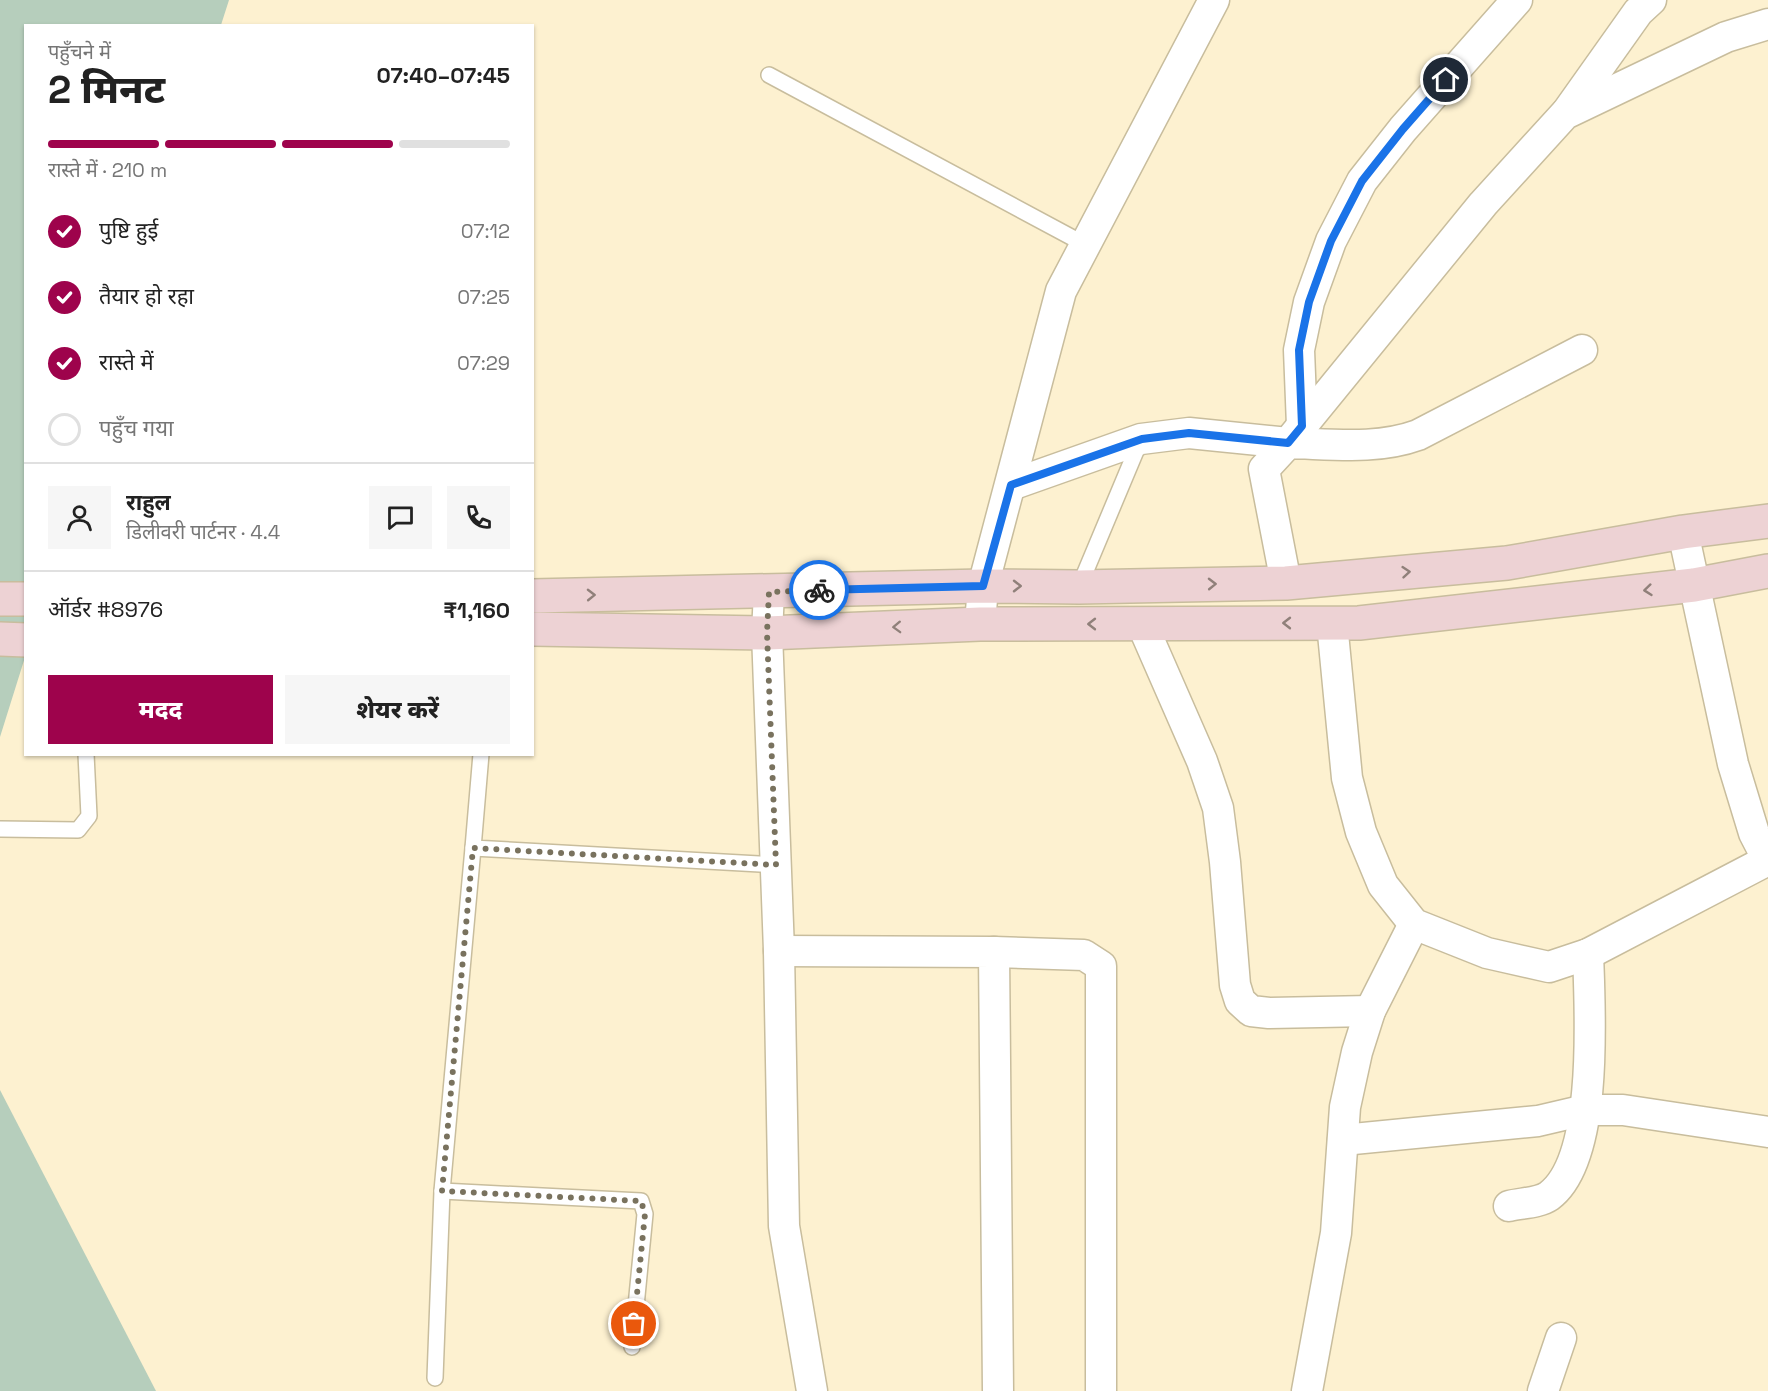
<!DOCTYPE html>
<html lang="hi">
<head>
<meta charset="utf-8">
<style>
	body { margin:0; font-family:"Space Grotesk","Noto Sans Devanagari",sans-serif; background:#f6f6f6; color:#222; height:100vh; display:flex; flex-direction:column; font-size:22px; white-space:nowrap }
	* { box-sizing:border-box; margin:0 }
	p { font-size:20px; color:#767676 }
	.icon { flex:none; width:33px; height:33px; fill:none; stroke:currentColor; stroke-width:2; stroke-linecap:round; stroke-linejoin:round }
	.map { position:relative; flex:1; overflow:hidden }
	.panel { position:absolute; left:24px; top:24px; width:510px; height:732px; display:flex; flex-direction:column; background:#fff; border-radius:0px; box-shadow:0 2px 4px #0004 }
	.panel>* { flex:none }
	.pin { position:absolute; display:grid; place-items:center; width:51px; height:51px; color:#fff; margin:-26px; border:3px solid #fff; border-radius:50%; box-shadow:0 2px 6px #0007 }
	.courier { position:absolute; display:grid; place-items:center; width:60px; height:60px; margin:-30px; border:4px solid #1a73e8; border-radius:50%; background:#fff; color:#222; box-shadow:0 2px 8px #0007 }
	.summary em { font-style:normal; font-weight:800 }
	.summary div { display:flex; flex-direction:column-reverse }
	.summary { display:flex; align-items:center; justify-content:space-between; height:102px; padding:0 24px }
	h1 { font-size:39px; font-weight:800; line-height:45px }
	.bar { display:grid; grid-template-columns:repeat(4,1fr); gap:9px 6px; align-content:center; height:72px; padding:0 24px }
	.bar i { height:8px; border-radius:4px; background:#e0e0e0 }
	.bar .current { background:#9e034c }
	.bar p { grid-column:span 4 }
	.line { display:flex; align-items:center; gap:15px; padding:0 24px; border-top:2px solid #e0e0e0 }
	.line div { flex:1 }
	.round { display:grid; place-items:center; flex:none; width:63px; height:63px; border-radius:0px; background:#f6f6f6 }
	ol { padding:0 24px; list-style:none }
	li { display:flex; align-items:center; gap:18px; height:66px }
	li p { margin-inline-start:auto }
	li .icon { padding:6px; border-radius:50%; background:#9e034c; color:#fff; stroke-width:4 }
	li:last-child { color:#767676 }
	li i { width:33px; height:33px; border:3px solid #e0e0e0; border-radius:50% }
	.action { display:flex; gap:12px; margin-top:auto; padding:12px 24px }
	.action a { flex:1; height:69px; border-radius:0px; background:#9e034c; color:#fff; font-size:24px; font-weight:800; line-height:69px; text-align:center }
	.action a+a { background:#f6f6f6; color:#222 }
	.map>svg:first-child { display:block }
	.green { fill:#b6cebc }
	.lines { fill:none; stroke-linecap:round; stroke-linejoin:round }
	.lane-casing { stroke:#c8bd9d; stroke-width:18 }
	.street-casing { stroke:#c8bd9d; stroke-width:33 }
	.secondary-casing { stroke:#c8bd9d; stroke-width:36 }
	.lane { stroke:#fff; stroke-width:15 }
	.street { stroke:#fff; stroke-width:30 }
	.secondary { stroke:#edd2d4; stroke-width:33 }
	.oneway { stroke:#90807a }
	.done { stroke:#79725e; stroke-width:6; stroke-dasharray:0 10.8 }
	.route { stroke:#1a73e8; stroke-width:8 }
</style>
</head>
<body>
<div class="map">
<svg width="1768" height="1391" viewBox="0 0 1768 1391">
	<rect width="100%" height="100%" fill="#fdf1d0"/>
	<!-- green -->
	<g class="green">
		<path d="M0,0H229L221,25L26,26V654L0,737Z"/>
		<path d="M0,1090L156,1391H0Z"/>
	</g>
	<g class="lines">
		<defs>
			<g id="lane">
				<path d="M769,75L1086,245"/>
				<path d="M1079,587L1141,439"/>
				<path d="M481,754L473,848L776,865"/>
				<path d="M0,829L78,830L89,816L86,754"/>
				<path d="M442,1191L641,1201L645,1214L632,1347"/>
				<path d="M435,1378L442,1191L473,848"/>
			</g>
			<g id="street">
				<path d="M1567,112L1638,12L1651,0"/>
				<path d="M1302,426L1299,350L1309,302L1331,241L1362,181L1403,129L1517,0"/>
				<path d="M1011,485L1141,439L1189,433L1288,443L1483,204L1565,114L1726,37L1768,24"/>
				<path d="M1286,583L1264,469L1288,443C1332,444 1377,450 1418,435L1582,350"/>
				<path d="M769,592L767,633L779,951L784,1226L812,1391"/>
				<path d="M1332,623L1347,778L1361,832L1383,885L1414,924L1487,953L1549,967L1588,954L1768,860L1754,833L1733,764L1683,532"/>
				<path d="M980,624L983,586L1061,291L1214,0"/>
				<path d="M1142,624L1202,761L1218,808L1225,862L1235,985L1240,1001L1251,1011L1269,1013L1370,1011"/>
				<path d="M779,951L994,952L998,1391"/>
				<path d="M994,952L1084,955L1101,966V1391"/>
				<path d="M1343,1140L1538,1121L1585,1110H1623L1768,1132"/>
				<path d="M1509,1206C1521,1203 1539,1203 1549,1196C1599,1159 1590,1011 1588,954"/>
				<path d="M1307,1391L1336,1233L1345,1107L1357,1052L1370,1011L1414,924"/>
				<path d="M1543,1391L1561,1338"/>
			</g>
			<g id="secondary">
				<path d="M532,596L983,586L1079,587L1286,583L1507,563L1683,532L1768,521"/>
				<path d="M0,599H26"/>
				<path d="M532,629L767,633L980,624L1359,623L1694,585L1768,571"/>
				<path d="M0,639L26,640"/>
			</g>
		</defs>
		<!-- lane casing -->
		<use href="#lane" class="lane-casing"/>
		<!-- street casing -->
		<use href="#street" class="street-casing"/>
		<!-- secondary casing -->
		<use href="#secondary" class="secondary-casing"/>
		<!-- lane -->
		<use href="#lane" class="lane"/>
		<!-- street -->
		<use href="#street" class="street"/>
		<!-- secondary -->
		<use href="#secondary" class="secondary"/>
	</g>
	<!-- one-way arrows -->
	<defs><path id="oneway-chevron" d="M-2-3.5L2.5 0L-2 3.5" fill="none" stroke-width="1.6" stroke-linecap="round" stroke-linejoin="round" transform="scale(1.5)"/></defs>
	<g class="oneway">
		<use href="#oneway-chevron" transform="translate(1406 572) rotate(-5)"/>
		<use href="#oneway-chevron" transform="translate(1212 584) rotate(-1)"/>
		<use href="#oneway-chevron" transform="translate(1017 586)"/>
		<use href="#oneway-chevron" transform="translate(1648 590) rotate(174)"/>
		<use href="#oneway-chevron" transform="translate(591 595) rotate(-1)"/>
		<use href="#oneway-chevron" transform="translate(1287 623) rotate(180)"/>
		<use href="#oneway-chevron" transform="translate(1092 624) rotate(-180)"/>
		<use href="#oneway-chevron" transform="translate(897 627) rotate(178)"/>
	</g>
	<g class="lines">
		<!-- done -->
		<path class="done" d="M634,1324L645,1214L641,1201L442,1191L473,848L776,865L767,633L769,592L819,590"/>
		<!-- route -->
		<path class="route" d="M819,590L983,586L1011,485L1142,439L1189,433L1288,443L1302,426L1299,350L1309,302L1331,241L1362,181L1403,129L1446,80"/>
	</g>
</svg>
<div class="pin" style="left:634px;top:1324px;background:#ea580c"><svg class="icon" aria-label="bag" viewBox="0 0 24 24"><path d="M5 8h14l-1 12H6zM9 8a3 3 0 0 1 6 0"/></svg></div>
<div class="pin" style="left:1446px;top:80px;background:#1f2937"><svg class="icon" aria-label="home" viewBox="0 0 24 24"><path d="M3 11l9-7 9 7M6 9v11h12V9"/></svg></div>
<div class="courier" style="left:819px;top:590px"><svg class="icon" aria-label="bike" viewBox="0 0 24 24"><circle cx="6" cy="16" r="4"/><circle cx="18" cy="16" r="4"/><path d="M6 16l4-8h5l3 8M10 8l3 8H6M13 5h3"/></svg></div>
<section class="panel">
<div class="summary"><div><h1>2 मिनट</h1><p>पहुँचने में</p></div><em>07:40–07:45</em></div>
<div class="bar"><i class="current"></i><i class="current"></i><i class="current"></i><i></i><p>रास्ते में · 210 m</p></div>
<ol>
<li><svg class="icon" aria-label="check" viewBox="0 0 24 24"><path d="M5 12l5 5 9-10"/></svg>पुष्टि हुई<p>07:12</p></li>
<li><svg class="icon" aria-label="check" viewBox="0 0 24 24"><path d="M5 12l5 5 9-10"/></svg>तैयार हो रहा<p>07:25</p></li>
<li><svg class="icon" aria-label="check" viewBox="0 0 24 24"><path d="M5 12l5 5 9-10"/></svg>रास्ते में<p>07:29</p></li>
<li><i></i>पहुँच गया</li>
</ol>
<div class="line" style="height:108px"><a class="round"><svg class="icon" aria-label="person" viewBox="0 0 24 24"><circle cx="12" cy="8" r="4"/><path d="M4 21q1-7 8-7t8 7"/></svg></a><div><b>राहुल</b><p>डिलीवरी पार्टनर · 4.4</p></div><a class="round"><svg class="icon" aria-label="chat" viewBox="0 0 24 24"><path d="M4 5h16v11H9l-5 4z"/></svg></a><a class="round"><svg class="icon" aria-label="phone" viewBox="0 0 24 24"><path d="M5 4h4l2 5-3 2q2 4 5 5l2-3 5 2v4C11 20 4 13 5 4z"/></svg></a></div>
<div class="line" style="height:78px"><div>ऑर्डर #8976</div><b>₹1,160</b></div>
<div class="action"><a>मदद</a><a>शेयर करें</a></div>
</section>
</div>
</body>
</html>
